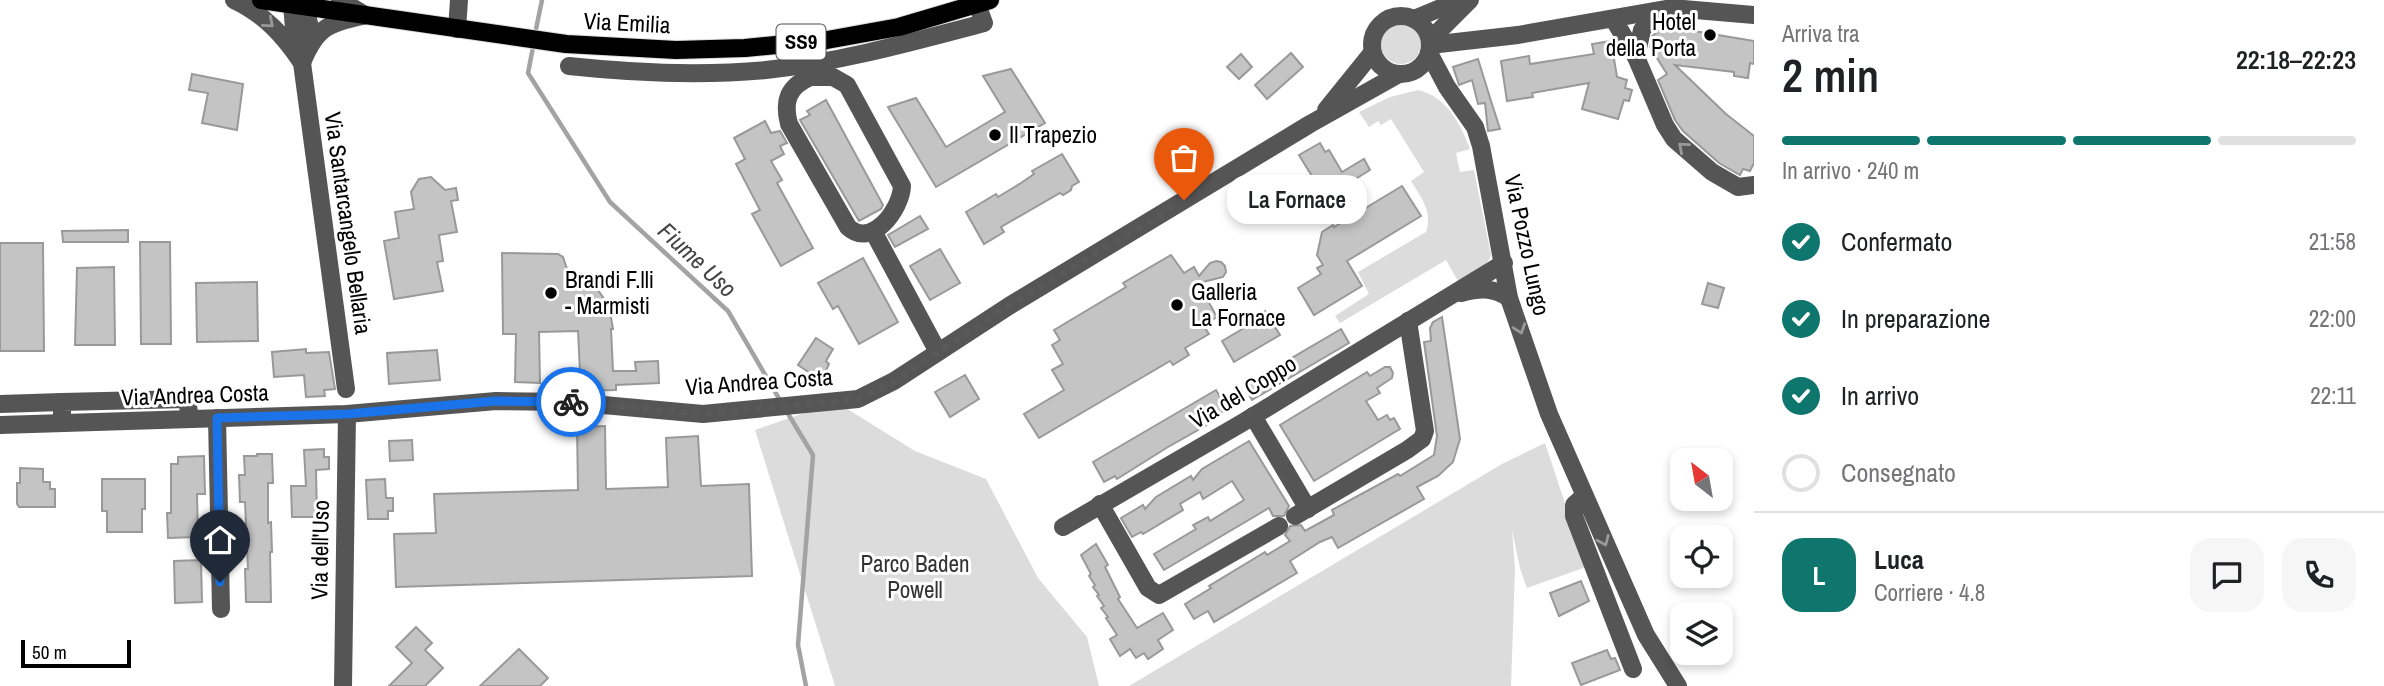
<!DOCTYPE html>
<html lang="it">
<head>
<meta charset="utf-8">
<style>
	body { margin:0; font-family:"Archivo Narrow",sans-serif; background:#f6f6f6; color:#202124; height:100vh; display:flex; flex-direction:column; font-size:26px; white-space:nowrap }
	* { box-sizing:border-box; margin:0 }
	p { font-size:23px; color:#757577 }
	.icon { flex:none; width:38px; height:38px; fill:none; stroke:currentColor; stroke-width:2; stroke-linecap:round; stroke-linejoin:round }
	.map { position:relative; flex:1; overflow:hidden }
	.details { display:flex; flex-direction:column; background:#fff; width:630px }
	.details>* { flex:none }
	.needle { width:46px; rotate:329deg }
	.fabs { position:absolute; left:1670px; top:448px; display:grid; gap:14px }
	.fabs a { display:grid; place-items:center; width:63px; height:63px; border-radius:14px; background:#fff; box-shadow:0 4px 10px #0003; font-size:35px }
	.scale { position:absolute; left:21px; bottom:18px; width:110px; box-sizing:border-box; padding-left:7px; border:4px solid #000; border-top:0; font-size:19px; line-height:24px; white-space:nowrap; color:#000; -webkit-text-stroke:5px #fff; paint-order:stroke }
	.pin { position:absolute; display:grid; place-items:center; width:60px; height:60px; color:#fff; margin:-72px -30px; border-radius:50% 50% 50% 0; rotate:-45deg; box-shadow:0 0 7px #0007 }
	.pin .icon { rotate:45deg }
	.courier { position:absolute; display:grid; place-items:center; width:70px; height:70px; margin:-35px; border:5px solid #1a73e8; border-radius:50%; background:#fff; color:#222; box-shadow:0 2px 9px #0007 }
	.bubble { position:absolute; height:49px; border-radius:21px; background:#fff; box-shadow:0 4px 10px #0003; font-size:23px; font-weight:600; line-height:49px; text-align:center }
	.headline em { font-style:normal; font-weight:600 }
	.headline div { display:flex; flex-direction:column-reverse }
	.headline { display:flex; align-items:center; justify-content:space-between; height:119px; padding:0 28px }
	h1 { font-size:46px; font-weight:600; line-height:52px }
	.bar { display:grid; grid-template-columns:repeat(4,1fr); gap:10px 7px; align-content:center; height:84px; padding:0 28px }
	.bar i { height:9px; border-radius:5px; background:#e0e0e0 }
	.bar .selected { background:#0f766e }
	.bar p { grid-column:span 4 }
	.line { display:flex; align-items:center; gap:18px; padding:0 28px; border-top:2px solid #e0e0e0 }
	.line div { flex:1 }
	.round { display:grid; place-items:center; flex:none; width:74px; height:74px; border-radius:21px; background:#f6f6f6 }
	ol { padding:0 28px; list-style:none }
	li { display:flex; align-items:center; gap:21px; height:77px }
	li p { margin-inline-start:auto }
	li .icon { padding:7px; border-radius:50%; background:#0f766e; color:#fff; stroke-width:4 }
	li:last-child { color:#757577 }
	li i { width:38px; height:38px; border:4px solid #e0e0e0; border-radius:50% }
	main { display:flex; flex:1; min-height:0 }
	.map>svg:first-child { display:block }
	.green { fill:#dcdcdc }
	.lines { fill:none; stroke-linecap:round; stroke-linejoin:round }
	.stream { stroke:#a3a3a3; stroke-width:4.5 }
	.building { fill:#c4c4c4; stroke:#999; stroke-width:2 }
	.major-casing { stroke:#dbdbdb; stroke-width:20 }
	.minor { stroke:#555; stroke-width:18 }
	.major { stroke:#000; stroke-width:18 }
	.oneway { stroke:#999 }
	.done { stroke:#595959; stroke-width:7; stroke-dasharray:0 12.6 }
	.route { stroke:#1a73e8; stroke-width:9 }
	.poi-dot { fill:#000; stroke:#fff; stroke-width:2.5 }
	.labels { text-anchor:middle; stroke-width:6; stroke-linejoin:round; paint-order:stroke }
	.shield { fill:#fff; stroke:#4c4c4c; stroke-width:2 }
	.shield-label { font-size:21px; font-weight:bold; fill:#000 }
	.poi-label { font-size:23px; fill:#000; stroke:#fff; text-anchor:start }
	.street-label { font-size:23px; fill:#000; stroke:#fff }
	.park-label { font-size:23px; fill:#333; stroke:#fff }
	.water-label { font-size:24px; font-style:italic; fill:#444; stroke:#fff }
</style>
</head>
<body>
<main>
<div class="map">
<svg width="1754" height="686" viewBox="0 0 1754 686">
	<rect width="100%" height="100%" fill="#fff"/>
	<!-- green -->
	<g class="green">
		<circle cx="1401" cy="44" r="20"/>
		<path d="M1418,90C1447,97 1460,123 1470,149L1456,153L1460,172L1474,170L1491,255C1486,269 1471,275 1459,283L1446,260L1340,323L1335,316L1369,294L1358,272L1426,232C1433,212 1421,197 1411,181L1424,172L1391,119L1381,125L1378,121L1369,127L1359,112L1390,97Z"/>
		<path d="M836,402L915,451L986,479L1038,578L1087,637L1099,686H835L755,430Z"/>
		<path d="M1545,443L1586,567L1527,588L1520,568L1512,530L1515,569L1511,686H1129L1502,464Z"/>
	</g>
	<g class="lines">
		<!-- stream -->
		<g class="stream">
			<path d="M535,34L542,0"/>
			<path d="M534,42L528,73L610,202L728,311L781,402"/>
			<path d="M787,412L813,455L798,645L806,686"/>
		</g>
	</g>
	<!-- building -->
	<g class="building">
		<path d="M1674,20L1677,24L1686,21L1694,31L1754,41V64L1750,63L1748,78L1734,76V72L1675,65L1726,114L1754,136V163L1750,171L1743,169L1740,175L1719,163L1683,131L1675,120L1658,80L1667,74L1650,47L1652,36Z"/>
		<path d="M1611,41L1617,77L1627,80L1625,88L1632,90L1629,101L1624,100L1618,119L1582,109L1589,83L1532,93L1533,97L1507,101L1501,61L1529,56L1530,64L1594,54L1592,44Z"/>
		<path d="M1291,53L1303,67L1267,99L1255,85Z"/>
		<path d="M1241,54L1252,67L1239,79L1227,67Z"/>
		<path d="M1478,59L1491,101L1500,129L1488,131L1485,103L1478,104L1472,80L1459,85L1453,67Z"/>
		<path d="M1011,69L1045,123L936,187L888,107L916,98L946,147L1005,112L983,76Z"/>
		<path d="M192,74L243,84L237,130L202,123L208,93L189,90Z"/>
		<path d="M826,100L883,205L881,209L859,221L800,120L810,115L807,111Z"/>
		<path d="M765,121L771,133L780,131L787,143L780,146L784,154L771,161L782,180L777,183L813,248L781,266L752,214L760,210L736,164L745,159L734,138Z"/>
		<path d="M1320,143L1325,152L1329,150L1342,172L1364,159L1370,170L1336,191L1334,187L1323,194L1299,155Z"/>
		<path d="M1062,154L1079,182L1072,186L1071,190L1063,195L1060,193L1001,227L1004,232L984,244L966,212L996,194L998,197L1021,183L1034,174L1032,171Z"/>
		<path d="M431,177L445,190L456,188L458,200L451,201L457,232L439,235L443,261L437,262L443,291L394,299L384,241L399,238L395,212L414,209L411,192L419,179Z"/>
		<path d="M1402,186L1421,216L1347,261L1362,286L1314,315L1298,288L1321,274L1317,268L1323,265L1317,255L1322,232L1333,225L1334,227Z"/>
		<path d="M920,216L928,229L895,247L888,235Z"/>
		<path d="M128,230V242H63L62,231Z"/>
		<path d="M140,242H170L171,344H141Z"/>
		<path d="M0,243H43L44,351H0Z"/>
		<path d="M940,249L960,283L930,300L910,266Z"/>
		<path d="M502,253L558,254L563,257L567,269L591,280L609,306L613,329H611L613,371H636L635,362L658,361L659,383L616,385V390L577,391L576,372H580L578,331L539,332L540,383L515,382L516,334H503Z"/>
		<path d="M1171,255L1184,273L1194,267L1199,276L1210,263L1216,261L1221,262L1225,266L1226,272L1223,277L1203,282L1206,288L1202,290L1217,317L1203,325L1209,334L1185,348L1189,355L1173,365L1170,361L1039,438L1024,414L1064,390L1052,370L1063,364L1052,345L1060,340L1054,330L1126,287L1123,283Z"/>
		<path d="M863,258L898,322L859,344L838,306L833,309L818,283Z"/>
		<path d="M114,267L115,345H75L77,268Z"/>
		<path d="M257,282L258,341L197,342L196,283Z"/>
		<path d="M1708,283L1724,288L1718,308L1702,304Z"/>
		<path d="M1265,311L1280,335L1234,362L1222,341L1244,328L1242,325Z"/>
		<path d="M1442,317L1460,439L1453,462L1438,476L1417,487L1424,499L1338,548L1332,537L1320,542L1290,561L1297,573L1214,622L1208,611L1194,619L1185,604L1211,588L1209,586L1265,552L1267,555L1290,541L1285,535L1290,526L1301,525L1305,531L1334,515L1332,510L1398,474L1400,476L1434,455L1437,436L1424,342L1431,341L1430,328L1433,322Z"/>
		<path d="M1341,329L1349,343L1252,400L1244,386Z"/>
		<path d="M816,338L833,349L826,361L829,364L824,375H813L798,365Z"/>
		<path d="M306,349V353L329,352L335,389L324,390L325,396L306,397L304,375L274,377L272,352Z"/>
		<path d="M437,350L440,380L389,384L387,353Z"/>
		<path d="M1385,367H1390L1393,373L1392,378L1377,388L1380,393L1366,401L1378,420L1387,415L1390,420L1394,418L1400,429L1314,481L1280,425L1367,372L1370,376Z"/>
		<path d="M965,375L979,399L950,417L935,392Z"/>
		<path d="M1216,390L1227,409L1205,422L1207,425L1168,447L1117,479L1115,476L1104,482L1093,462Z"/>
		<path d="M605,426L606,489L668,487L666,438L698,436L701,486L749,484L752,576L396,587L394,534L436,533L434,494L578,490L577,427Z"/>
		<path d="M412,440L413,460L390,461L389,441Z"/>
		<path d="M1249,441L1289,506L1284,516H1273L1269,508L1164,570L1154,554L1196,529L1193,525L1208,517L1210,521L1244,500L1232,481L1203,499L1200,492L1180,504L1183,510L1143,534L1141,532L1132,537L1121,518L1143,505L1145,509L1156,497L1191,476L1193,480L1202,469Z"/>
		<path d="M324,449V457H329V469L316,470L317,517H292L291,486H306L304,450Z"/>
		<path d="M257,454H272L273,483H268V523L271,522L272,552H270L271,602H246L245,569H248L245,502H240L239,475H245L244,456H257Z"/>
		<path d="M204,456L205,494H197L198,537L168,538L167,513H171V464H178V457Z"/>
		<path d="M20,468L43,469V482H50V489H55V507H19L17,504V483H20Z"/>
		<path d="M102,479H145V509H142V532H107V511H102Z"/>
		<path d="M385,479L386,498H393V511H388V519H368L366,480Z"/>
		<path d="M1096,544L1108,565L1105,567L1120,597L1118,599L1137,628L1163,613L1173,630L1158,640L1163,649L1148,659L1144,653L1136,658L1130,649L1120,656L1110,639L1117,635L1106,618L1108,617L1101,608L1104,606L1097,596L1099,595L1093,587L1095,585L1089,576L1091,574L1081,555Z"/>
		<path d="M201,560L202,602L175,603L174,561Z"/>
		<path d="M1581,581L1589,601L1559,616L1550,593Z"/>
		<path d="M416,627L432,643L425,650L443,668L425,686H389L412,663L396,647Z"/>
		<path d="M519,649L548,678L540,686H480Z"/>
		<path d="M1607,650L1611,659L1615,658L1620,670L1581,685L1572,663Z"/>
	</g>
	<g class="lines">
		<defs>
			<path id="major" d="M261,0L566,44L676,50L745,48L827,40L899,27L990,0"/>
		</defs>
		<!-- major casing -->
		<use href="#major" class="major-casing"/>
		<!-- minor -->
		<g class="minor">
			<path d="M234,0C264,14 284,36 302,63L346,389"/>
			<path d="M288,0L292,4L296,54"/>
			<path d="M303,0L310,27V43"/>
			<path d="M340,0L365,15"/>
			<circle cx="1401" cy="45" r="29"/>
			<path d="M1414,19L1460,0"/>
			<path d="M1614,20L1636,57L1665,125L1674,139L1712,172L1738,187L1754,185"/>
			<path d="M457,29L459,0"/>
			<path d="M1430,40L1470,0"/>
			<path d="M1430,45L1518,35L1672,8L1754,15"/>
			<path d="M1429,53L1447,87L1475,127L1481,146L1509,298L1549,414L1646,635L1678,686"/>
			<path d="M1636,57L1642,30L1656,11"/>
			<path d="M302,63C316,28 328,23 363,16"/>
			<path d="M569,66C634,73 700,76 766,70C840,62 912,42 984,23L977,4"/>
			<path d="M810,77H833L847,85L902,186C901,210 871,249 848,227L789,124C783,101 788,87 810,77Z"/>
			<path d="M1326,110L1372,53"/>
			<path d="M873,231L938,352"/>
			<path d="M1461,293C1479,288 1493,287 1509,298"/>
			<path d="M0,404L62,402"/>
			<path d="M1253,416L1308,509"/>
			<path d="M217,418L221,609"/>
			<path d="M62,423V402L187,399L190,419"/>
			<path d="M0,425L347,414L496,401L570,402L703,414L858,399L894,381L1009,306L1310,124L1399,74"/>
			<path d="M1584,496L1574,505V516L1633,669"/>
			<path d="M1100,504L1148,588L1159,595L1279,526"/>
			<path d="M1295,516L1407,450L1422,439L1425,431L1408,321"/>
			<path d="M1063,527L1242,423L1504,263"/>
			<path d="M343,686L347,414"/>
		</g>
		<!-- major -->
		<use href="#major" class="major"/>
	</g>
	<!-- one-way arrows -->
	<defs><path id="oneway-chevron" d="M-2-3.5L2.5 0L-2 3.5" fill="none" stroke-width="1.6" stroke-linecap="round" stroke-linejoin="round" transform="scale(1.75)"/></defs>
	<g class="oneway">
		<use href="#oneway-chevron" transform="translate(269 23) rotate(41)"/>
		<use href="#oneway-chevron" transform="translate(1683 147) rotate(-139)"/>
		<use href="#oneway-chevron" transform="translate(1520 329) rotate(71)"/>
		<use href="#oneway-chevron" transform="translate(1604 541) rotate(66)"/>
	</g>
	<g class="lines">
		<!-- done -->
		<path class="done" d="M571,402L703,414L858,399L894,381L997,313L1184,200"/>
		<!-- route -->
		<path class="route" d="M220,582L217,418L347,414L496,401L571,402"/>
	</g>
	<!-- markers -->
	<g class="poi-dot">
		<circle cx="1710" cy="35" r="7"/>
		<circle cx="995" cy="135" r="7"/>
		<circle cx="551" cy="293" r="7"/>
		<circle cx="1177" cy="305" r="7"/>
	</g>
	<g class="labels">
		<!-- shield labels -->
		<rect class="shield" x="776.5" y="24.5" width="49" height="35" rx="5"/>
		<g class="shield-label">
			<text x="801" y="49">SS9</text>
		</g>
		<!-- poi labels -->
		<g class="poi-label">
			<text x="1696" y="30" text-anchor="end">Hotel<tspan x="1696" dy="26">della Porta</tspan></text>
			<text x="1009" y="143">Il Trapezio</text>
			<text x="565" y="288">Brandi F.lli<tspan x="565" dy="26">- Marmisti</tspan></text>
			<text x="1191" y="300">Galleria<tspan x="1191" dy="26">La Fornace</tspan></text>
		</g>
		<!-- street labels -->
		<g class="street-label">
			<text transform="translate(627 23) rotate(3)" y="8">Via Emilia</text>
			<text transform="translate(348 223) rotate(82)" y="8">Via Santarcangelo Bellaria</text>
			<text transform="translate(1527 245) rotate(78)" y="8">Via Pozzo Lungo</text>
			<text transform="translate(759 382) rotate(-4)" y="8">Via Andrea Costa</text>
			<text transform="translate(1243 392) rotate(-31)" y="8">Via del Coppo</text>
			<text transform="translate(195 395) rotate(-2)" y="8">Via Andrea Costa</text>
			<text transform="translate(320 550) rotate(-89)" y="8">Via dell'Uso</text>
		</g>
		<!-- park labels -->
		<g class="park-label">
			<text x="915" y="572">Parco Baden<tspan x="915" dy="26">Powell</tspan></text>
		</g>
		<!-- water labels -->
		<g class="water-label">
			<text transform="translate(697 260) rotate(43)" y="8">Fiume Uso</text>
		</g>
	</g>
</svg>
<div class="fabs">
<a><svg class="needle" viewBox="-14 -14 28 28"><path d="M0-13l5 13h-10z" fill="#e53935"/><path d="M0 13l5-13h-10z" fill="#757577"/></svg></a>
<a><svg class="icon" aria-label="locate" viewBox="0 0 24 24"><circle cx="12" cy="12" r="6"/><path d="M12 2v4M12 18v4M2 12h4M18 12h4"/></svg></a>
<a><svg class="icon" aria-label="layers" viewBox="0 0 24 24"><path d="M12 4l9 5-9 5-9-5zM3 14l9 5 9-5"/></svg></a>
</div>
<div class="scale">50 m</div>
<div class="pin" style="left:1184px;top:200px;background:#ea580c"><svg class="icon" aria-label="bag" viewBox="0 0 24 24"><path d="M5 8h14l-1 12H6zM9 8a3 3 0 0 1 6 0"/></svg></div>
<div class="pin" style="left:220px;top:582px;background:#1f2937"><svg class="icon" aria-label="home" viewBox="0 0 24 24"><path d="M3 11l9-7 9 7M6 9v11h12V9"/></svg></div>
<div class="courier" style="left:571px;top:402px"><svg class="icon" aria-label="bike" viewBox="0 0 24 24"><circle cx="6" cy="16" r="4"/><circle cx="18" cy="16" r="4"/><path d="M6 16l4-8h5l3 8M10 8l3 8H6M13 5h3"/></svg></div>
<div class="bubble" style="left:1227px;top:175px;width:140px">La Fornace</div>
</div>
<section class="details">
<div class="headline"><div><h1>2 min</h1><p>Arriva tra</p></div><em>22:18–22:23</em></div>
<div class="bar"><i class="selected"></i><i class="selected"></i><i class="selected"></i><i></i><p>In arrivo · 240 m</p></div>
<ol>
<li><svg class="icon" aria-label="check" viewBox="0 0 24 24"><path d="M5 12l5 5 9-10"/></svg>Confermato<p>21:58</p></li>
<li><svg class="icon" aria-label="check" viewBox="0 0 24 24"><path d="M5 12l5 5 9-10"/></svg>In preparazione<p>22:00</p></li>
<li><svg class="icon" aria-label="check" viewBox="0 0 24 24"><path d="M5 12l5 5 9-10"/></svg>In arrivo<p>22:11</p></li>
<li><i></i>Consegnato</li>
</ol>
<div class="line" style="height:126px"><b class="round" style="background:#0f766e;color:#fff">L</b><div><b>Luca</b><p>Corriere · 4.8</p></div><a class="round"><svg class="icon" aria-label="chat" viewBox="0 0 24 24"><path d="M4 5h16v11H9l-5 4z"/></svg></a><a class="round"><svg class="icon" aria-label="phone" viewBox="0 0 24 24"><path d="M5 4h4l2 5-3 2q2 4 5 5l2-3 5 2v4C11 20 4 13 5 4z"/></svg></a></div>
</section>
</main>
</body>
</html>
